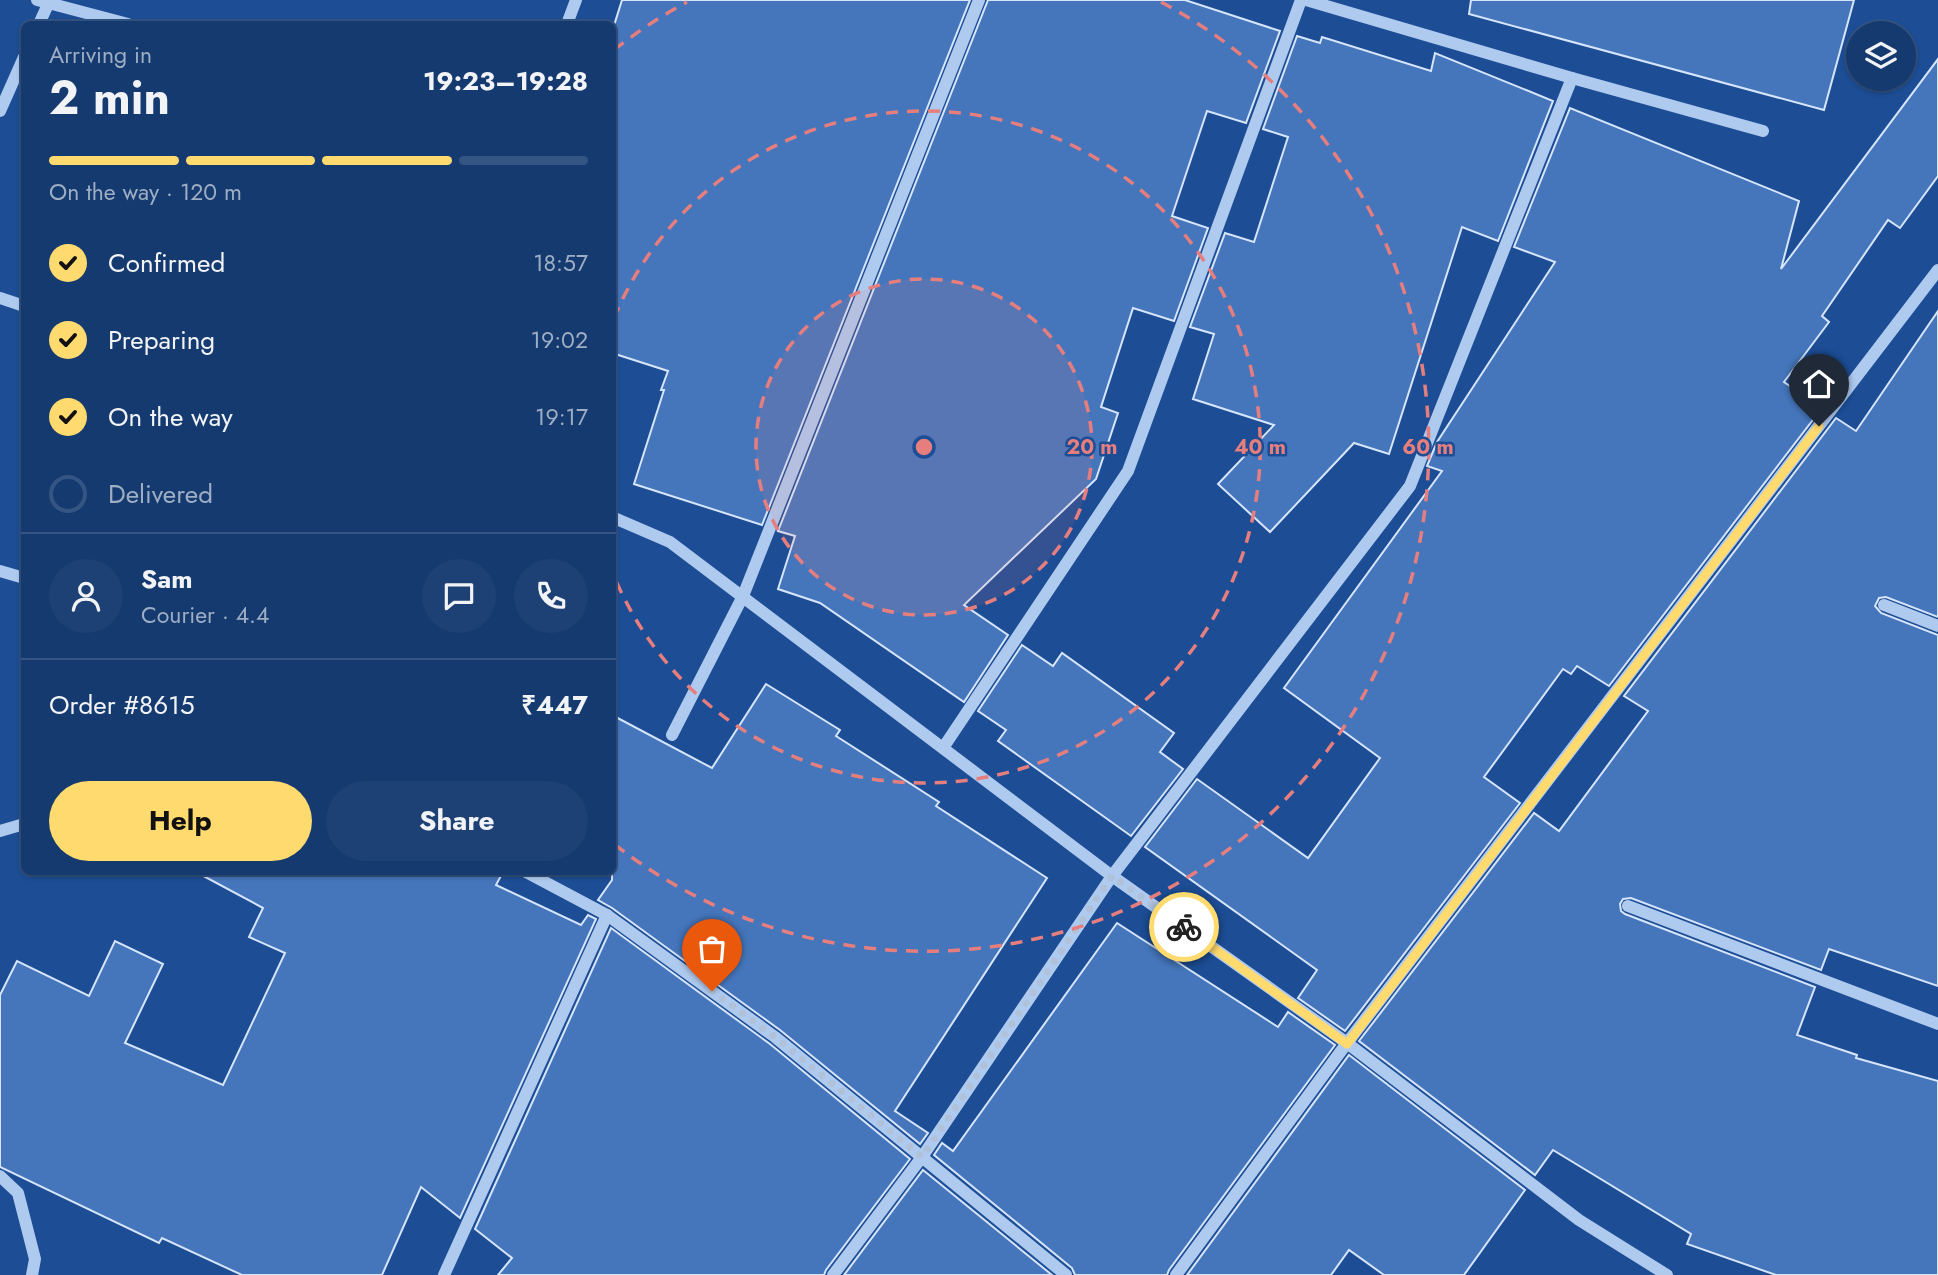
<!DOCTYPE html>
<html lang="en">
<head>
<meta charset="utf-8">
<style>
	body { margin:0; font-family:Jost,sans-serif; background:#1e4175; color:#f1f3f6; height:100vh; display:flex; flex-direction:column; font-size:26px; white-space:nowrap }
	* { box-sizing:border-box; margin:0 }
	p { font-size:23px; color:#9dadc3 }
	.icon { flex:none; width:38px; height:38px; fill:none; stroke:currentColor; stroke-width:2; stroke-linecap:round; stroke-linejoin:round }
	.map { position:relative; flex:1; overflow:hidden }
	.panel { position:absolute; left:21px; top:21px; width:595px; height:854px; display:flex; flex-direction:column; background:#153a70; border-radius:10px; box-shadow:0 2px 5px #0004,0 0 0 2px #345483 }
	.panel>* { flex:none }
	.fabs { position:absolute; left:1846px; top:21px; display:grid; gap:14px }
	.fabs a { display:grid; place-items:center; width:70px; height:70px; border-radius:50%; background:#153a70; box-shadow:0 2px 5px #0004,0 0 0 2px #345483; font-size:35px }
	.pin { position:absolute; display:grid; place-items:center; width:60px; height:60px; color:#fff; margin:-72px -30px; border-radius:50% 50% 50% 0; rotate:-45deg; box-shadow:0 0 7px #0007 }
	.pin .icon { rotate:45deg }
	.courier { position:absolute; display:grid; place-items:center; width:70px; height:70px; margin:-35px; border:5px solid #ffda6e; border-radius:50%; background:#fff; color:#222; box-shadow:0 2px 9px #0007 }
	.overview em { font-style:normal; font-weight:700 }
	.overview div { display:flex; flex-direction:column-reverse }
	.overview { display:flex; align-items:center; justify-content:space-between; height:119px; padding:0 28px }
	h1 { font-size:46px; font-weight:700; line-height:52px }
	.bar { display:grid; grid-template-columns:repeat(4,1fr); gap:10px 7px; align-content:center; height:84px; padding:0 28px }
	.bar i { height:9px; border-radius:5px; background:#345483 }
	.bar .on { background:#ffda6e }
	.bar p { grid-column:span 4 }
	.line { display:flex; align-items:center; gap:18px; padding:0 28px; border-top:2px solid #345483 }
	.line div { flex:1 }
	.round { display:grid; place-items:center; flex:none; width:74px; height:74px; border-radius:37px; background:#1e4175 }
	ol { padding:0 28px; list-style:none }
	li { display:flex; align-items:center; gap:21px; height:77px }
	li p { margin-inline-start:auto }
	li .icon { padding:7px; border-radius:50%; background:#ffda6e; color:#111; stroke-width:4 }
	li:last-child { color:#9dadc3 }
	li i { width:38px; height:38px; border:4px solid #345483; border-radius:50% }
	.action { display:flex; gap:14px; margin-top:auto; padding:14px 28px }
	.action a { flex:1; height:80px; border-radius:42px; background:#ffda6e; color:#111; font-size:28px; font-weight:700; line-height:80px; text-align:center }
	.action a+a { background:#1e4175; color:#f1f3f6 }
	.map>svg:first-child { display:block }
	.building { fill:#4576bc; stroke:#d6e5fb; stroke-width:2 }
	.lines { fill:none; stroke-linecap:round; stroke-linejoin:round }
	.minor { stroke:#afcaef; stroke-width:12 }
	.done { stroke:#b0c1da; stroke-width:7; stroke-dasharray:0 12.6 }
	.route { stroke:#ffda6e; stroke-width:9 }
	.ring { fill:none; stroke:#e67e7e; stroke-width:3.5; stroke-dasharray:12 9 }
	.centre { fill:#e67e7e; stroke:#1c4d95; stroke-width:3.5 }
	.ring-label { font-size:21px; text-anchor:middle; font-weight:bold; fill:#e67e7e; stroke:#1c4d95; stroke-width:5; stroke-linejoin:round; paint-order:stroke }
</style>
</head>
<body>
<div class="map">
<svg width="1938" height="1275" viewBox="0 0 1938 1275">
	<rect width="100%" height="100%" fill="#1c4d95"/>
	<!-- building -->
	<g class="building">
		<path d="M622,0H970L762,525L634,484L664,390H661L668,371L612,353V32Z"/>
		<path d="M988,0H1185L1280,31L1246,123L1207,111L1172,216L1208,228L1174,321L1133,308L1101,407L1118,413L1096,479L964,605L1008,635L964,702L820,603L778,589L795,536L778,531Z"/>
		<path d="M1471,0H1854L1824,110L1469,14Z"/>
		<path d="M1297,36L1320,43L1322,37L1431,71L1435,53L1553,101L1498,241L1462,227L1389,454L1354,443L1270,532L1218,484L1274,425L1193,399L1214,334L1190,327L1225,233L1254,242L1288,137L1263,129Z"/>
		<path d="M1938,59V176L1900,228L1888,220L1822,316L1829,322L1784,382L1822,408L1609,686L1577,666L1571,674L1563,669L1484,777L1520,803L1345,1031L1298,998L1317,970L1145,847L1197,779L1308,858L1380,758L1284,688L1442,471L1427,466L1437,442L1555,262L1514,247L1570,108L1799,201L1781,269Z"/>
		<path d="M1938,311V617L1886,597L1879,598L1875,606L1881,613L1938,635V986L1829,949L1821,970L1631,898L1623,899L1620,904L1621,911L1625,914L1815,987L1797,1035L1857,1055L1856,1058L1938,1081V1275H1776L1687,1244L1691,1234L1553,1150L1535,1175L1359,1041L1534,813L1559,831L1648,711L1624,696L1836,418L1856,431Z"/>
		<path d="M1022,645L1053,666L1062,653L1174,733L1160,752L1183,769L1131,836L998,741L1006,730L978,711Z"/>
		<path d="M766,684L840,730L836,736L939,802L936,806L1047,878L895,1111L928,1133L920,1144L780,1030L612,908L598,900L612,880V715L712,768Z"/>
		<path d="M196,872H503L496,885L581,925L588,915L596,919L460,1218L421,1187L382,1275H242L162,1238L159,1243L0,1167V995L17,961L89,996L115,941L163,964L125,1043L223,1085L285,953L249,937L263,908Z"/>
		<path d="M1117,923L1278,1027L1288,1012L1335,1045L1169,1270L1167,1275H1075L1072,1268L934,1155L942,1143L953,1151Z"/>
		<path d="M611,928L770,1044L910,1159L826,1270L824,1275H498L512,1258L475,1229Z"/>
		<path d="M1349,1055L1525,1190L1464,1275H1384L1349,1250L1331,1275H1187Z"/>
		<path d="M923,1170L1052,1275H844Z"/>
	</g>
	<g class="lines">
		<!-- minor -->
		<g class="minor">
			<path d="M37,0L128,24"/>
			<path d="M1306,0L1572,78L1763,131"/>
			<path d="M39,24L50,0"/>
			<path d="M567,24L576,0"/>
			<path d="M0,111L24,57"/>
			<path d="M0,298L24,306"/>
			<path d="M612,517L670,542L1112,876L1347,1043L1579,1220L1667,1275"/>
			<path d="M0,571L24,578"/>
			<path d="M1884,605L1938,626"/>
			<path d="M672,735L743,596L979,0"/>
			<path d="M943,748L1128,471L1301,0"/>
			<path d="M0,831L24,824"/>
			<path d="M526,872L607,915L775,1037L1066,1275"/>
			<path d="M1628,906L1938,1024"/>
			<path d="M0,1176L18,1193L35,1259L32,1275"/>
			<path d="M444,1275L607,915"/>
			<path d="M833,1275L922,1157L1112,876L1410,486L1572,78"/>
			<path d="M1176,1275L1347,1043L1938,270"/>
		</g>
	</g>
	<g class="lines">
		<!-- done -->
		<path class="done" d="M712,991L775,1037L922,1157L1112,876L1184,927"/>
		<!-- route -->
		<path class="route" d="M1184,927L1347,1044L1819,426"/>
	</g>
	<!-- distance rings -->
	<circle cx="924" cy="447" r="168" fill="#e67e7e" fill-opacity=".12"/>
	<g class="ring">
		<circle cx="924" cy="447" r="168"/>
		<path d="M614 318A336 336 0 1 1 614 576"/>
		<path d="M614 50A504 504 0 0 1 687 2M1161 2A504 504 0 1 1 614 844"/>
	</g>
	<circle cx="924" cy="447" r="10" class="centre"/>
	<g class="ring-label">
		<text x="1092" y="454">20 m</text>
		<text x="1260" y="454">40 m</text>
		<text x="1428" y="454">60 m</text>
	</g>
</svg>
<div class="fabs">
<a><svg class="icon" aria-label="layers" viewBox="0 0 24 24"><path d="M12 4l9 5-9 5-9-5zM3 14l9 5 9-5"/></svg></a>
</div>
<div class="pin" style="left:712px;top:991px;background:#ea580c"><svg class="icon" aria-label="bag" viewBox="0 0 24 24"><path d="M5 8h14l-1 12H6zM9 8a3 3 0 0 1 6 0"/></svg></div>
<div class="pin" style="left:1819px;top:426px;background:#1f2937"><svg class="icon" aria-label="home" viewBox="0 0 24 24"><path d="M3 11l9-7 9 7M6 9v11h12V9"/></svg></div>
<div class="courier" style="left:1184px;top:927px"><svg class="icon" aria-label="bike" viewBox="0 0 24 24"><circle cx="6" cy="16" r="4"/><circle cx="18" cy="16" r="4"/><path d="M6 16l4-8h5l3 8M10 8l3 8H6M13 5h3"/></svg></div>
<section class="panel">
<div class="overview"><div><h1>2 min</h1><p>Arriving in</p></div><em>19:23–19:28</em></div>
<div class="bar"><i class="on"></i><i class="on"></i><i class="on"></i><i></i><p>On the way · 120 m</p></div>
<ol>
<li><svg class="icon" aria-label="check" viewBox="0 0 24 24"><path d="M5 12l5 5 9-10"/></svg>Confirmed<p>18:57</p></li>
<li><svg class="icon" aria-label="check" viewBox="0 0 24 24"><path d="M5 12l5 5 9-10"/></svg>Preparing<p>19:02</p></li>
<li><svg class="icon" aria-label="check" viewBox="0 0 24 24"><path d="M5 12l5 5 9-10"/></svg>On the way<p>19:17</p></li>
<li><i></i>Delivered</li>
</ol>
<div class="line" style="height:126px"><a class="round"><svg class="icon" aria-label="person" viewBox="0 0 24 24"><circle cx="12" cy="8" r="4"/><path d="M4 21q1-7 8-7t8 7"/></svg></a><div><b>Sam</b><p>Courier · 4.4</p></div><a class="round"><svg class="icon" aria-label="chat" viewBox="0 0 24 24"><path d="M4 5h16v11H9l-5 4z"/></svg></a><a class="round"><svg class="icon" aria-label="phone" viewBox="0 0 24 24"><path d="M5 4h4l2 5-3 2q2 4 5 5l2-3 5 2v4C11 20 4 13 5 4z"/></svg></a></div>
<div class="line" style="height:91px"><div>Order #8615</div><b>₹447</b></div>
<div class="action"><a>Help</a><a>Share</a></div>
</section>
</div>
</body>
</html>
